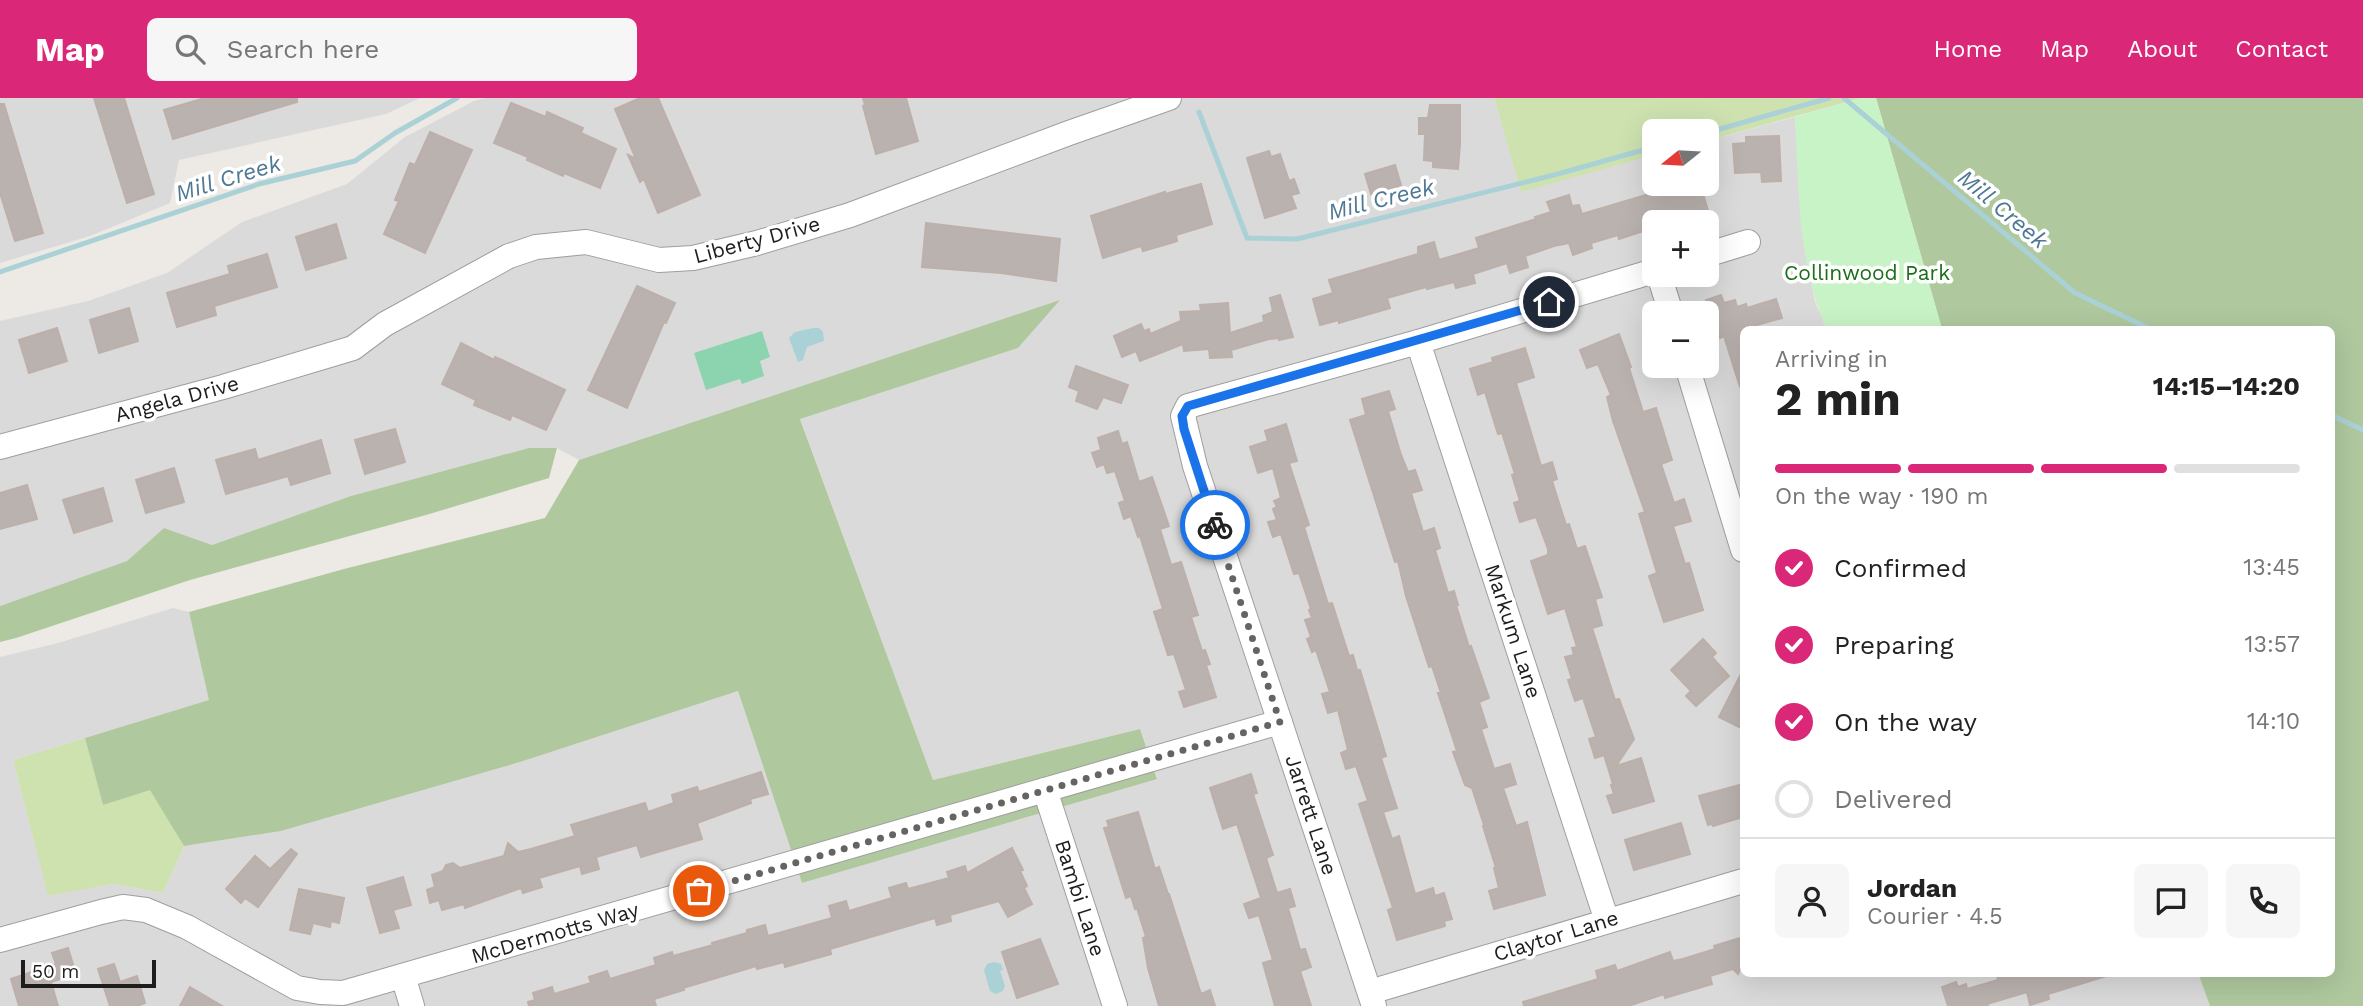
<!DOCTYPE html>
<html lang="en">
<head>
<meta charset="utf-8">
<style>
	body { margin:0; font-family:"Work Sans",sans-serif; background:#f6f6f6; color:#222; height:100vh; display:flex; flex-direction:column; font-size:26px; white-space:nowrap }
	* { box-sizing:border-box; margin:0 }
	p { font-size:23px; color:#767676 }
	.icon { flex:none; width:38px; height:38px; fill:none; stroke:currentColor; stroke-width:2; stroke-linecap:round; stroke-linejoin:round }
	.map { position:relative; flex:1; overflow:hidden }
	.panel { position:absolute; left:1740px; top:228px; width:595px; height:651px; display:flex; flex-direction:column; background:#fff; border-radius:10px; box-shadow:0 7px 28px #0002 }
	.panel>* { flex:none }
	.needle { width:46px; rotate:252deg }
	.tools { position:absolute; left:1642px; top:21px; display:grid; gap:14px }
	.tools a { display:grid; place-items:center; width:77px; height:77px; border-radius:10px; background:#fff; box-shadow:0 7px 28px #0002; font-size:35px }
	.scale { position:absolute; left:21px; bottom:18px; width:135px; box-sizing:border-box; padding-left:7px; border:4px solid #1d1d1d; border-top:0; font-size:19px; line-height:24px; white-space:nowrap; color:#1d1d1d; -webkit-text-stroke:5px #fff; paint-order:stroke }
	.pin { position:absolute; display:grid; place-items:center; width:60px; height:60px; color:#fff; margin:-30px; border:4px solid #fff; border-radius:50%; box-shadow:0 2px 7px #0007 }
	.courier { position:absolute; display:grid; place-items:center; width:70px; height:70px; margin:-35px; border:5px solid #1a73e8; border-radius:50%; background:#fff; color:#222; box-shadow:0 2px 9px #0007 }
	.head em { font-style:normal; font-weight:700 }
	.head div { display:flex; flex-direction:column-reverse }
	.head { display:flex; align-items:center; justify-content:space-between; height:119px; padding:0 35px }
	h1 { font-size:46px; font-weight:700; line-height:52px }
	.bar { display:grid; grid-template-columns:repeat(4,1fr); gap:10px 7px; align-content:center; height:84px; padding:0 35px }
	.bar i { height:9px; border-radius:5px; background:#e0e0e0 }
	.bar .on { background:#db2777 }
	.bar p { grid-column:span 4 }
	.line { display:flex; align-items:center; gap:18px; padding:0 35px; border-top:2px solid #e0e0e0 }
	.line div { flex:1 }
	.round { display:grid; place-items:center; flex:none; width:74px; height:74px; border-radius:10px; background:#f6f6f6 }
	ol { padding:0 35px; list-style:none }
	li { display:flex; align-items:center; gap:21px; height:77px }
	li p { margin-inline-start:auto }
	li .icon { padding:7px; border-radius:50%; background:#db2777; color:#fff; stroke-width:4 }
	li:last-child { color:#767676 }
	li i { width:38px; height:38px; border:4px solid #e0e0e0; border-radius:50% }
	header { display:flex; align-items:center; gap:42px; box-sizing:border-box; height:98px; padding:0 35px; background:#db2777; color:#fff }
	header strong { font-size:33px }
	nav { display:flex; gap:38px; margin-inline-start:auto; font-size:24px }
	.search { width:490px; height:63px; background:#f6f6f6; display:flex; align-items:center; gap:18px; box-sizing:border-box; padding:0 24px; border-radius:10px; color:#767676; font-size:26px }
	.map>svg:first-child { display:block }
	.residential { fill:#dbdadb; fill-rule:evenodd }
	.grass { fill:#cee2b0 }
	.forest { fill:#afc89e }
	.park { fill:#c8f3c6 }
	.pitch { fill:#8cd3b0 }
	.water { fill:#aad1d6 }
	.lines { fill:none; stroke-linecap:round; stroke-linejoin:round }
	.stream { stroke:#aad1d6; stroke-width:5 }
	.building { fill:#bab2ae; stroke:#bdafa9; stroke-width:2 }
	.minor-casing { stroke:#9e9e9e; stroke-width:26 }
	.minor { stroke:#fff; stroke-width:24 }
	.done { stroke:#666463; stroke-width:7; stroke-dasharray:0 12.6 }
	.route { stroke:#1a73e8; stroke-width:9 }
	.labels { text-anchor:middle; stroke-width:7; stroke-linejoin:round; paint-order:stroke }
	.street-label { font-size:21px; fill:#1d1d1d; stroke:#fff }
	.park-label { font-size:21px; fill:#1b6e18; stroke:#fff }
	.water-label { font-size:23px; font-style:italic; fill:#4e7893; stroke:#fff }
</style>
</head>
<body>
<header>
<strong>Map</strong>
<div class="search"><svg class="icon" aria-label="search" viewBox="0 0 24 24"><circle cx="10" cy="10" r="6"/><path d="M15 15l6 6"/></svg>Search here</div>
<nav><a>Home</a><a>Map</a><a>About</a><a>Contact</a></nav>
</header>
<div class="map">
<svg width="2363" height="908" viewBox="0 0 2363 908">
	<rect width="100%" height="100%" fill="#ede9e5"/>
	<!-- residential -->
	<g class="residential">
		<path d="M0,0H420L386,16L179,62L170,105L90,138L0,165Z"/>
		<path d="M485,0H1494L1521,93L1654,57V86H1706V43L1795,19L1802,134L1815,204L1827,231H1743V875H2198L2210,908H0V559L58,545L173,510L189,514L210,602L13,662L48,797L112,786L163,795L184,748L281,733L520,664L738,593L802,785L1157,680L1140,631L933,682L800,320L1018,250L1058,203L579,362L557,350H530L351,398L212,447L164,430L127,463L0,508V223L88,203L167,175L242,124L347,86L405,39L474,3ZM1654,124H1706V177H1654ZM1654,215H1706V268H1654Z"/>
	</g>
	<!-- grass -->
	<g class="grass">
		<path d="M1494,0H1861L1706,43V33H1654V57L1521,94Z"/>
		<path d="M85,640L103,707L151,691L184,748L163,795L112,786L48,798L13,662Z"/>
	</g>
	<!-- forest -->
	<g class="forest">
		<path d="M1876,0H2363V908H2210L2198,875H2331V231H1942Z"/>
		<path d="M1060,202L1018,250L800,321L933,682L1140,631L1157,681L802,785L738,593L520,664L281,733L184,748L150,692L103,707L85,640L209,602L189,514L344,471L545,420L579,362Z"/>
		<path d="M529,350H557L549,380L426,417L190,482L16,540L0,544V508L127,463L164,430L212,447L351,398Z"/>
	</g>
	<!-- park -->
	<path class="park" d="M1861,0H1876L1942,231H1827C1797,166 1799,90 1795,19Z"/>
	<!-- pitch -->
	<path class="pitch" d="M762,233L770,259L760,263L764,278L742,286L740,281L706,292L694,255Z"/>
	<!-- water -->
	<g class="water">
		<path d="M813,230H819L823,234L824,243L807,249L803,262L798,264L789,240L795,234Z"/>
		<path d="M994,864L1001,866L1003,872L1000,873L1005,888L1003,893L996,896L990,893L984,872L987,866Z"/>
	</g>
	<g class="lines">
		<!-- stream -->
		<g class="stream">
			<path d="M1844,0L2075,195L2150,231"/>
			<path d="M1199,14L1247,140L1297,141L1554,77L1654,49"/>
			<path d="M1706,35L1829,0"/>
			<path d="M0,174L259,86L355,63L395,35L457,0"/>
			<path d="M2331,317L2363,332"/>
		</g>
	</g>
	<!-- building -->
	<g class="building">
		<path d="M94,0H124L154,96L127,105Z"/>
		<path d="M205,0H297V4L173,41L164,12Z"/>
		<path d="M640,0H658L700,97L658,115L644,81L640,84L628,57L636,61L615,11Z"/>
		<path d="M863,0H906L918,43L876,56L863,8L865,7Z"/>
		<path d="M511,5L546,19L547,14L583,30L581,35L616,51L600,90L564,75L563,78L527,62L528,59L494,45Z"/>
		<path d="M0,6H4L43,135L15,143L0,95Z"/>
		<path d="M1430,7H1460V46L1458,71L1433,69V63L1424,62L1425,36H1419V20H1428Z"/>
		<path d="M430,34L472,52L425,155L384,136L399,103L395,102L410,65L415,67Z"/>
		<path d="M1779,38L1781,83L1762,84L1761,74L1735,75L1733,46L1746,45V39Z"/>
		<path d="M1269,53L1271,59L1280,56L1289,83L1294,81L1299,95L1291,97L1296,110L1265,120L1247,60Z"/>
		<path d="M1395,67L1401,87L1371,96L1365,76Z"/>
		<path d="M1201,86L1212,126L1176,137L1177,143L1171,145L1143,153L1141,148L1103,160L1091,118L1165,94V96Z"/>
		<path d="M1654,86H1700L1709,116L1690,122L1688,115L1654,124L1653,130L1619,141L1618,137L1591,145L1592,150L1573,157L1569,145L1554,148L1525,158L1528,169L1510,175L1507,165L1473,176L1475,185L1456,190L1454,184L1427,191L1426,189L1387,200L1390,210L1339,225V222L1320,227L1313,201L1333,195L1329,182L1418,156V149L1434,144L1439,162L1479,150L1476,140L1536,121L1535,119L1551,114L1547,104L1569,97L1572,108L1579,107L1582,116L1656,94Z"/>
		<path d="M926,125L1060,141L1056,183L1001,175L922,169Z"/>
		<path d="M336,126L346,160L306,172L296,139Z"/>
		<path d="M267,156L277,189L214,208L216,217L177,229L167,195L230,176L228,168Z"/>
		<path d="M637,188L675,205L666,225L664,224L627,310L588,292Z"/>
		<path d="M1280,197L1293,239L1279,242V240L1269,241L1231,252L1232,259L1210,260L1209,251L1184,253L1183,246L1140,263L1136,253L1122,259L1114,238L1141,226L1144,233L1149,231L1150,236L1181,223L1180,214L1201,213L1200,207L1228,205L1230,235L1264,224L1263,218L1273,214L1270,200Z"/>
		<path d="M1721,197L1724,205L1735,202L1737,209L1746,206L1747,210L1776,201L1782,220L1743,231V288L1740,289L1724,238L1720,240L1706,202Z"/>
		<path d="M129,210L138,243L99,255L90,222Z"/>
		<path d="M57,230L67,263L29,275L19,242Z"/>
		<path d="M1619,236L1631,269L1629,270L1643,314L1656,310L1662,329L1672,362L1661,366L1674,405L1684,401L1691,423L1673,428L1685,466L1689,465L1703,512L1664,524L1649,478L1657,475L1639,416L1645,414L1613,323L1607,299L1611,297L1598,266L1587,270L1580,252Z"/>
		<path d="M461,245L494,262L495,259L502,262L565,292L546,332L512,317L510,322L474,307L476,302L442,286Z"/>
		<path d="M1525,250L1534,279L1516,285L1541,368L1552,364L1557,381L1552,383L1566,427L1569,426L1577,451L1585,448L1602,499L1595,501L1602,527L1592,530L1615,602L1619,601L1634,641L1616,668L1641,660L1654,703L1613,715L1607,698L1614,696L1611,687L1613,686L1604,657L1595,660L1589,641L1596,639L1583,600L1575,603L1568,582L1572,581L1565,559L1574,557L1572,550L1577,549L1565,510L1548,516L1531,463L1548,457V451L1536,419L1520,424L1514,405L1520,403L1512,377L1515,376L1502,335L1498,336L1485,294L1478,297L1470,271L1493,264L1492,260Z"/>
		<path d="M1076,268L1128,287L1121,305L1103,299L1097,311L1076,303L1079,293L1069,289Z"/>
		<path d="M1389,293L1395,311L1388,313L1401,357L1408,374L1415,372L1422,392L1411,395L1423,434L1434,430L1440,450L1435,452L1448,495L1454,493L1458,507H1456L1469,549L1471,548L1489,600L1479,604L1487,629L1481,631L1494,671L1510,666L1516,686L1503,690L1516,728L1527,724L1545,797L1494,811L1489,793L1499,790L1494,770H1496L1483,728L1484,727L1472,690L1465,687L1453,654L1457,653L1438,595H1441L1432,568L1429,569L1406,498L1398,463L1395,464L1350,322L1366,317L1362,301Z"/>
		<path d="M1286,326L1297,363L1289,365L1309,427L1304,429L1328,506L1332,505L1349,558L1353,557L1357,572H1360L1386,658L1381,660L1397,710L1383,714L1392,741L1399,738L1415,796L1433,790L1435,798L1444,795L1452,821L1444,823L1445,828L1397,842L1388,812L1393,810L1359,706L1368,703L1356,668L1346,671L1341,655L1348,652L1338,612L1328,615L1322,596L1330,594L1316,552L1312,554L1307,541L1311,539L1305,522L1312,520L1309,512L1311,511L1299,475L1294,476L1281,436L1273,439L1268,424L1277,422L1273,411L1277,409L1274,403L1281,400L1273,370L1258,375L1250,349L1268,343L1265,333Z"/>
		<path d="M395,331L405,364L365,376L355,342Z"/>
		<path d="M1118,333L1122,346L1127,344L1139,384L1152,379L1169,428L1160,431L1171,467L1181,464L1198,517L1191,519L1202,553L1205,552L1210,566L1206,567L1216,599L1184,609L1179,594L1186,592L1174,556L1168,557L1154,514L1163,511L1140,438L1138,439L1131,418L1124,421L1119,405L1125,403L1115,373L1107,375L1104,366L1097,369L1092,355L1101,352L1098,340Z"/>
		<path d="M321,342L330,375L291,387L288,378L226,396L216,362L255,351L258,362Z"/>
		<path d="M174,370L184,404L146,415L136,382Z"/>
		<path d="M27,387L37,421L0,431V395Z"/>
		<path d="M103,390L112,423L74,435L63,402Z"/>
		<path d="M1703,541L1716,555L1712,559L1729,578L1696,608L1686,598L1691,593L1671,572Z"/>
		<path d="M1743,572V631L1719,619Z"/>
		<path d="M761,674L768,696L750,701L751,705L697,725L702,741L641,759L637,747L596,759L599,771L582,776L580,768L539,780L542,789L523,795L521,790L465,810L464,806L442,812L439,802L430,805L427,792L435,789L432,777L443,773L446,767L453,765L460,770L504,758L508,745L518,754L531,751L575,738L571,727L645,705L648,714L674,705L672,697L697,689L699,694Z"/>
		<path d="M1251,676L1257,695L1253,696L1273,757L1266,760L1277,795L1290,791L1295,808L1288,810L1300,852L1305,851L1311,869L1300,873L1311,908H1275L1263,865L1273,862L1259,817L1249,820L1244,806L1261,800L1237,726L1223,731L1210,690Z"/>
		<path d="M1743,686V719L1713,728L1712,726L1708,727L1699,698Z"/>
		<path d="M1138,714L1155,771L1159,769L1168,796H1169L1201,896L1210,892L1215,908H1159L1148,870L1143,840L1146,839L1137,810L1135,811L1131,798L1126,800L1104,730L1109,729L1107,723Z"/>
		<path d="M1681,725L1690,756L1634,772L1625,742Z"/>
		<path d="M1012,750L1023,772L1020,773L1027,788L1024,790L1032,806L1008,819L999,803L950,817L951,823L937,827L935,820L830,851L831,856L785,869L784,864L757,871L756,868L683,890L684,892L654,901L656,908H529L528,904L535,902L533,895L552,889L554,896L591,885L589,879L607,873L610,881L656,867L654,860L672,854L673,858L713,847L712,845L747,835V832L765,827L768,838L832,820L829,808L846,803L849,813L892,800L889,790L906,785L908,791L949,780L947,774L965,768L967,775Z"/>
		<path d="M291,751L297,756L258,809L245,800L241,805L226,791L255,758L270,771Z"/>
		<path d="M403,779L411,807L393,812L399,830L380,835L367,790Z"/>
		<path d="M299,791L344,800L339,825L331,823L330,829L313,825L310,836L290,832Z"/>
		<path d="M1743,839V865L1738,876L1733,871L1710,878L1712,886L1665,900L1664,896L1628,908H1524L1523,904L1598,881L1596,873L1615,867L1617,873L1670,854L1673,863L1683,861L1715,851L1714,848Z"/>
		<path d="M1040,841L1058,886L1017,900L1002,854Z"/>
		<path d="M68,850L76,876L51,884L58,908H19L11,881L56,866L52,855Z"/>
		<path d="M114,866L120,884L137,878L145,905L137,908H110L98,871Z"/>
		<path d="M1996,875H2105L2106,878L2048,896L2049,901L2030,907L2027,894L1987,906L1988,908H1948L1942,889L1956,884L1958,889L1966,886L1967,891L1998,882Z"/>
		<path d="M190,889L222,908H180Z"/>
	</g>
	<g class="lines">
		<defs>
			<g id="minor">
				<path d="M1706,157L1748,144"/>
				<path d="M1659,177L1671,215"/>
				<path d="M1418,244L1607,823"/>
				<path d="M1687,268L1743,452"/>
				<path d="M0,349L223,289L353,250L385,226L509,158L536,149L586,144L659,162L693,160L757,145L850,117L1069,35L1169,0"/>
				<path d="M1045,692L1115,908"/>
				<path d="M0,842L101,814L123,809L146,812L187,829L297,890L320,894L343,895L1280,624"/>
				<path d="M403,878L412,908"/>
				<path d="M1370,894L1743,783"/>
				<path d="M1374,908L1195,368L1183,318L1188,308L1418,244L1654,173"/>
			</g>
		</defs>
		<!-- minor casing -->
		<use href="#minor" class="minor-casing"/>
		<!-- minor -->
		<use href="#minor" class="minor"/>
	</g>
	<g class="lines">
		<!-- done -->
		<path class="done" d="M699,793L1280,624L1215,427"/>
		<!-- route -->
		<path class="route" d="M1215,427L1184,331L1182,318L1188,308L1549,204"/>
	</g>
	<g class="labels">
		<!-- street labels -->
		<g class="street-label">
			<text transform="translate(757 142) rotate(-15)" y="7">Liberty Drive</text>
			<text transform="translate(177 301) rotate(-15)" y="7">Angela Drive</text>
			<text transform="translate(1513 533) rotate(72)" y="7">Markum Lane</text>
			<text transform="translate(1311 717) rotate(72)" y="7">Jarrett Lane</text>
			<text transform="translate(1080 800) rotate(72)" y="7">Bambi Lane</text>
			<text transform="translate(555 835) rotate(-16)" y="7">McDermotts Way</text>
			<text transform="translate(1556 838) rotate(-17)" y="7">Claytor Lane</text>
		</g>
		<!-- park labels -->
		<g class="park-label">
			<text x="1867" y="182">Collinwood Park</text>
		</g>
		<!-- water labels -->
		<g class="water-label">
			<text transform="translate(228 80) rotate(-17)" y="8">Mill Creek</text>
			<text transform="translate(1381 101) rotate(-14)" y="8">Mill Creek</text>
			<text transform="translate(2003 111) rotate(40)" y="8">Mill Creek</text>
		</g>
	</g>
</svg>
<div class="tools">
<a><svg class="needle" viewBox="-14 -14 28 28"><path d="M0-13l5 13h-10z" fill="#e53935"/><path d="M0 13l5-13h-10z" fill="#767676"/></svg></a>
<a>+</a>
<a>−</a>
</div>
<div class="scale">50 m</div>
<div class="pin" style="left:699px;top:793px;background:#ea580c"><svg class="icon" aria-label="bag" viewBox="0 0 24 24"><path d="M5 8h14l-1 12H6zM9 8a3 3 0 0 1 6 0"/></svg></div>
<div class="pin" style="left:1549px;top:204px;background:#1f2937"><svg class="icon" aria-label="home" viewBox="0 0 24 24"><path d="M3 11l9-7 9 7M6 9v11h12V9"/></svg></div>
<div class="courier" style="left:1215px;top:427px"><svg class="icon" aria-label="bike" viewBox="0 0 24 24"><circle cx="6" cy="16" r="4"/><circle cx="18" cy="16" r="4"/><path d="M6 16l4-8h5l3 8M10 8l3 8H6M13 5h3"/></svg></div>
<section class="panel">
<div class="head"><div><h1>2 min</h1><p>Arriving in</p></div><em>14:15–14:20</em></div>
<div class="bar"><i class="on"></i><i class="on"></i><i class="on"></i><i></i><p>On the way · 190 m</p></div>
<ol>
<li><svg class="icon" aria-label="check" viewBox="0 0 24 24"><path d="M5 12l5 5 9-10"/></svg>Confirmed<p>13:45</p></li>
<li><svg class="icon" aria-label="check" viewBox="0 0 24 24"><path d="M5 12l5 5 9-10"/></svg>Preparing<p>13:57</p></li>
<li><svg class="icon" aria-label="check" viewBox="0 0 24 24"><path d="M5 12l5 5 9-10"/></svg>On the way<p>14:10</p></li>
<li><i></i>Delivered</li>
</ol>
<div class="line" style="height:126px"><a class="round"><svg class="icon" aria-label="person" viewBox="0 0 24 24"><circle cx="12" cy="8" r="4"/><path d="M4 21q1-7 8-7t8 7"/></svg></a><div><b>Jordan</b><p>Courier · 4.5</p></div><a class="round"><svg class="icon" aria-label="chat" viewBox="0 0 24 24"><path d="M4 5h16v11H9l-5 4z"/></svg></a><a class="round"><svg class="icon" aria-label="phone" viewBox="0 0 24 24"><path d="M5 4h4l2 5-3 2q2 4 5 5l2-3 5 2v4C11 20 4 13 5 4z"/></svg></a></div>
</section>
</div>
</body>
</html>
